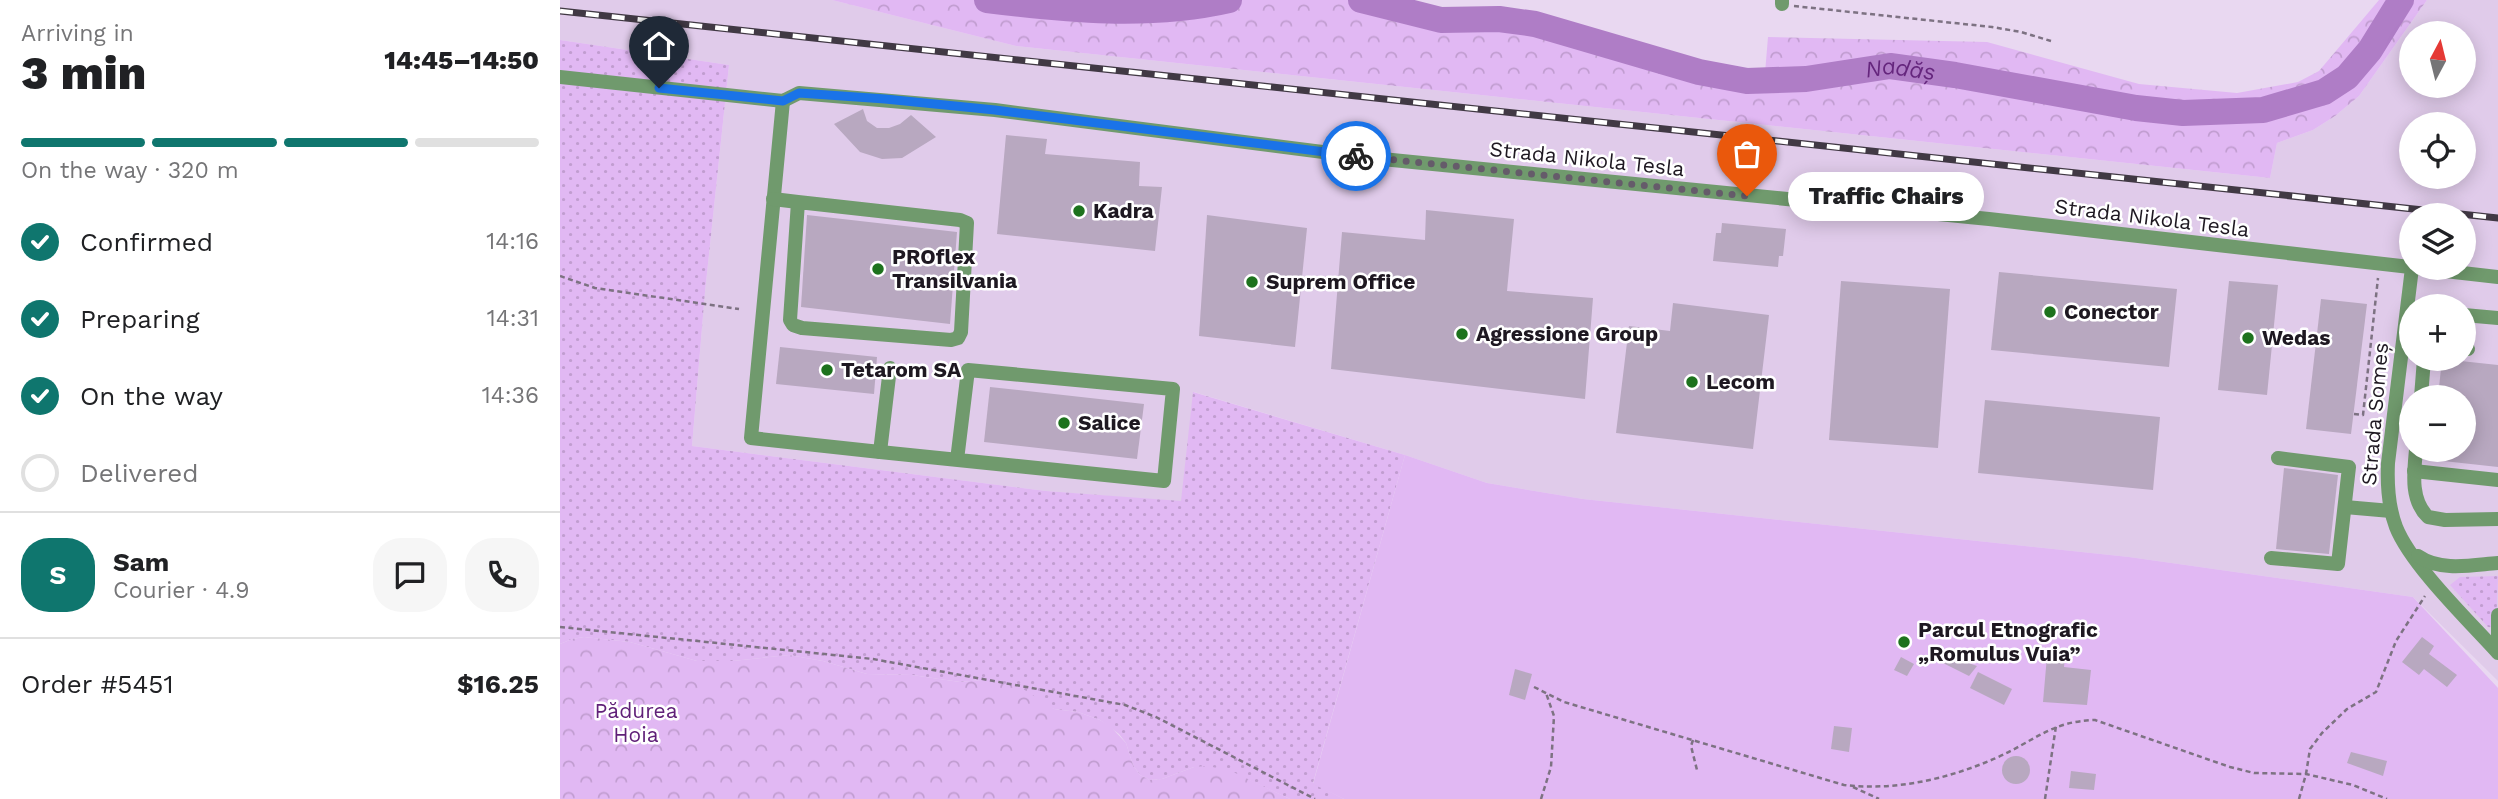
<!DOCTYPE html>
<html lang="en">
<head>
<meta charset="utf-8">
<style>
	body { margin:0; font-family:"Work Sans",sans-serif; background:#f6f6f6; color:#202124; height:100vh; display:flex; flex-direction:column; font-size:26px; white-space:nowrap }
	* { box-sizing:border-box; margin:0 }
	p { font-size:23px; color:#757577 }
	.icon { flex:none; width:38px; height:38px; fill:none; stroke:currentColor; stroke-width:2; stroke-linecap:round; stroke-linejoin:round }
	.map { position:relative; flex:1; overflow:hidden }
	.panel { display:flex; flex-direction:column; background:#fff; width:560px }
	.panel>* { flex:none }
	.needle { width:46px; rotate:7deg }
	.controls { position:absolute; left:1839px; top:21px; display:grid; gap:14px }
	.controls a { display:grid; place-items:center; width:77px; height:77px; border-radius:50%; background:#fff; box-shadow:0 4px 18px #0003; font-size:35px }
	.pin { position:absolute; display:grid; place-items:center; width:60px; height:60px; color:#fff; margin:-72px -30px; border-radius:50% 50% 50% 0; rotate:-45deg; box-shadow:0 0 7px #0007 }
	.pin .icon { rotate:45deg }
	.courier { position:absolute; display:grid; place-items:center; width:70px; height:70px; margin:-35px; border:5px solid #1a73e8; border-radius:50%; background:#fff; color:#222; box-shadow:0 2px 9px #0007 }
	.bubble { position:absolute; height:49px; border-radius:24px; background:#fff; box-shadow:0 4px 18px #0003; font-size:23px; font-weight:800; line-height:49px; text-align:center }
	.summary em { font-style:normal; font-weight:800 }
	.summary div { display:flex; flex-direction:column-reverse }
	.summary { display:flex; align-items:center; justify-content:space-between; height:119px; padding:0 21px }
	h1 { font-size:46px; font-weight:800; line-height:52px }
	.bar { display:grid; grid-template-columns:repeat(4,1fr); gap:10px 7px; align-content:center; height:84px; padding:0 21px }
	.bar i { height:9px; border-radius:5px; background:#e0e0e0 }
	.bar .on { background:#0f766e }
	.bar p { grid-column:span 4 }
	.line { display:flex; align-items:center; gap:18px; padding:0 21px; border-top:2px solid #e0e0e0 }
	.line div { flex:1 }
	.round { display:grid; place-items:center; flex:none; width:74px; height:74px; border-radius:28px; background:#f6f6f6 }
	ol { padding:0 21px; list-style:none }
	li { display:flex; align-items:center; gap:21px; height:77px }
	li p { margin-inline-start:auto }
	li .icon { padding:7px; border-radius:50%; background:#0f766e; color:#fff; stroke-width:4 }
	li:last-child { color:#757577 }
	li i { width:38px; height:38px; border:4px solid #e0e0e0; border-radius:50% }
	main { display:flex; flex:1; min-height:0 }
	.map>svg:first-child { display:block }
	.built { fill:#e0cbea; fill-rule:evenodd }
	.grass { fill:url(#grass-dots) }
	.forest { fill:url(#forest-crowns) }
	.green { fill:#e1b8f3 }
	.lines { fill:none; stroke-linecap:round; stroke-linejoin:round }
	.stream { stroke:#af7dc6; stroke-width:4.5 }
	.river { stroke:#af7dc6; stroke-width:26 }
	.building { fill:#b8a8c0 }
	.path { stroke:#7d7282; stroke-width:2.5; stroke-dasharray:5 3.5; stroke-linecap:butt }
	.minor { stroke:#709a6d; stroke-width:14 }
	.rail-casing { stroke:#413944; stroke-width:7 }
	.rail { stroke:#fff; stroke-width:4.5; stroke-dasharray:13; stroke-linecap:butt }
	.done { stroke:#655b6a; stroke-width:7; stroke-dasharray:0 12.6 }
	.route { stroke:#1a73e8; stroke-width:9 }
	.poi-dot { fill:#1d721d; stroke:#fff; stroke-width:2.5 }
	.labels { text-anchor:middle; stroke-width:5; stroke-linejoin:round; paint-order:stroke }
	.street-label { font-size:21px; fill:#1e1821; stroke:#fff }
	.poi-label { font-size:21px; font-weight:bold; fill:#1e1821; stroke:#fff; text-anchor:start }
	.park-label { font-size:21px; fill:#602078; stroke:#fff }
	.water-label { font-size:23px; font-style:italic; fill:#65267d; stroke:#fff }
</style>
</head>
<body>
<main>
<section class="panel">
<div class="summary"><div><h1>3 min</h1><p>Arriving in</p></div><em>14:45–14:50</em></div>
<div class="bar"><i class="on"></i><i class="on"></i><i class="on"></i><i></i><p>On the way · 320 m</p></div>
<ol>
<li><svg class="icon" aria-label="check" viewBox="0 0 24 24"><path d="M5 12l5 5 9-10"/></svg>Confirmed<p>14:16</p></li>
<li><svg class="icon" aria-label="check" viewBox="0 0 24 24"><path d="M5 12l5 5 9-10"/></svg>Preparing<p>14:31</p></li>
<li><svg class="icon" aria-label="check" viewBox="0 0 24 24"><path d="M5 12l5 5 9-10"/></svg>On the way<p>14:36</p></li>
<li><i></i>Delivered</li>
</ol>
<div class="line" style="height:126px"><b class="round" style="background:#0f766e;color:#fff">S</b><div><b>Sam</b><p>Courier · 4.9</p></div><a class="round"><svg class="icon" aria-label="chat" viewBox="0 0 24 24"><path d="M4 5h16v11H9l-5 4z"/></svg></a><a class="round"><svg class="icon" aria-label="phone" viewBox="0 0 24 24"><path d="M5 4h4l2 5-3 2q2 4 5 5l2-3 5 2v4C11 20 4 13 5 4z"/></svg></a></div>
<div class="line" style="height:91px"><div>Order #5451</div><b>$16.25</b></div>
</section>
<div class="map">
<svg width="1938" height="799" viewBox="0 0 1938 799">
	<defs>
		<pattern id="grass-dots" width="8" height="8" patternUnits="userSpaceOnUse" patternTransform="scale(1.75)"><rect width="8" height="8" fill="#e1b8f3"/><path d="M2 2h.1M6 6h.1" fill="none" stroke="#c19dd0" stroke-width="1.8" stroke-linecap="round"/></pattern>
		<pattern id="forest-crowns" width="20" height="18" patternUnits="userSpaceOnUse" patternTransform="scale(1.75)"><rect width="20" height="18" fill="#e1b8f3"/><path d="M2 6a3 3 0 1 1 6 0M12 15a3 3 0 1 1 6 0" fill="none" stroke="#c19dd0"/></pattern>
	</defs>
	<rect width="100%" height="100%" fill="#e9d8f1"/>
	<!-- built -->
	<path class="built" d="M0,0H272L456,46L1710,178L1717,143L1753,130L1775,116L1799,96L1867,0H1938V681L1853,597L1569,557L1023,499L927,483L845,455L634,392L622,502L486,491L132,446L145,292L169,65L0,40ZM1852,33H1904V86H1852ZM1852,124H1904V177H1852ZM1852,215H1904V268H1852ZM1852,306H1904V359H1852ZM1852,397H1904V450H1852Z"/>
	<!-- grass -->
	<g class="grass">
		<path d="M0,40L169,65L145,292L132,446L486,491L621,501L633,392L845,455L753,783L784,799H730L689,780L634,767L602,779L590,780L580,775L573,765L566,743L559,734L540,720L518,712L494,709L422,680L400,682L352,675L307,674L263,661L229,655L172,661H137L70,642L24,637L12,639L0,644Z"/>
		<path d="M1938,576L1936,628L1928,627L1890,585L1900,577Z"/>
	</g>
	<!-- forest -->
	<g class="forest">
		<path d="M272,0H845L876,10L956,14L1008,23L1149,66L1205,73L1208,37L1427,42L1579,84L1677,93L1738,82L1759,71L1819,0H1867L1799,96L1775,116L1753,130L1717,143L1710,178L456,46Z"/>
		<path d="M24,637L70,642L137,661H172L229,655L263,661L307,674L352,675L400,682L422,680L457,685L494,709L518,712L540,720L550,726L566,743L573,765L580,775L590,780L602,779L634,767L646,766L669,770L730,799H0V644L12,639Z"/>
	</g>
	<!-- green -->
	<path class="green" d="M845,455L927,483L1023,499L1569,557L1853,597L1938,688V799H784L753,784Z"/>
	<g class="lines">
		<!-- stream -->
		<path class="stream" d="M525,0L539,9"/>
		<!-- river -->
		<g class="river">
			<path d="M427,0C507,10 590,18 669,0"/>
			<path id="s1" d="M801,0L881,20L939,19L975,24L1139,72L1187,81L1246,79L1330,66L1395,75L1576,108L1623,113L1703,110L1764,92L1787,77L1810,50L1841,0"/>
		</g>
	</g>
	<!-- building -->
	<g class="building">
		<path d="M303,109L307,121L317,128H329L340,124L351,115L376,137L342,158L322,159L300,152L274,124Z"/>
		<path d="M446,135L487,139L485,154L580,162L579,186L602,187L595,251L437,234Z"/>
		<path d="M866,210L954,219L947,291L1033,298L1025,399L771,369L782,232L865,240Z"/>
		<path d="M247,215L397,232L390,324L241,307Z"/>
		<path d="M647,215L747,228L735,347L639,336Z"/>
		<path d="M1162,223L1226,229L1223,256H1219L1218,267L1153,261L1156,233H1161Z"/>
		<path d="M1439,272L1617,289L1609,367L1431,350Z"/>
		<path d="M1281,281L1390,289L1378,448L1269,440Z"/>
		<path d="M1669,281L1718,285L1707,395L1658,390Z"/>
		<path d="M1761,299L1807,304L1791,434L1746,429Z"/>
		<path d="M1113,303L1209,315L1193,449L1056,433L1069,326L1110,331Z"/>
		<path d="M220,347L317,357L314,394L216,384Z"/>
		<path d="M1882,359L1938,365V467L1865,459V450H1904V397H1878Z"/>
		<path d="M430,387L584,404L577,459L424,442Z"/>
		<path d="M1425,400L1600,417L1593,490L1418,473Z"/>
		<path d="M1724,468L1778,475L1769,554L1716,549Z"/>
		<path d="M1862,637L1874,646L1869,654L1897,675L1887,687L1864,669L1859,675L1842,662Z"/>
		<path d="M1380,653L1417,666L1409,676L1377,660Z"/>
		<path d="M1487,656L1505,657L1504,667L1531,670L1527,705L1483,702Z"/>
		<path d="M1341,657L1354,664L1347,676L1334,670Z"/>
		<path d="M955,669L972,674L965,700L949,695Z"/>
		<path d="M1418,672L1452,689L1444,705L1410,688Z"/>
		<path d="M1274,726L1292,728L1289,752L1271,749Z"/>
		<path d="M1791,752L1827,761L1823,776L1787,763Z"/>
		<circle cx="1456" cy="770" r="14"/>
		<path d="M1511,771L1536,774L1534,790L1509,788Z"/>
	</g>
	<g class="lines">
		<!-- path -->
		<g class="path">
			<path d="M1234,6L1432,27L1461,32L1491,41"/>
			<path d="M0,276L35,288L179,309"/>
			<path d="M1794,414L1803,415L1818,278"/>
			<path d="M0,627L313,659L565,705L596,717L755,799"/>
			<path d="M974,687L1004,702L1284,785C1336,791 1388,779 1436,758C1473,742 1491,721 1535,720L1670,767L1694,773L1746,774L1793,785L1827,799"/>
			<path d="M1133,740L1131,746L1137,770"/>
			<path d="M1293,787L1319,799"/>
			<path d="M981,799L991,767L994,716L986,693"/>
			<path d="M1485,799L1496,726"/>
			<path d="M1739,799L1746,774L1750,749L1762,733L1787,709L1816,692L1836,641L1865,596"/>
		</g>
		<!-- minor -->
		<g class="minor">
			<path d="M1222,4V0"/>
			<path d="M0,77L223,101L239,93L435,110L802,157L1429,219L1938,277"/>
			<path d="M223,101L191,438L320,452L330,368"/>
			<path d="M213,199L238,202L400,220L407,223L401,332L398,338L391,340L242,328L233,325L230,320L238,202"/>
			<path d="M1852,268L1828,463C1827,485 1828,506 1836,527C1851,565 1909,621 1938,653"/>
			<path d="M1904,315L1938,318"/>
			<path d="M1904,348L1908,349"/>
			<path d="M1861,397L1864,359"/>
			<path d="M1856,450C1854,472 1850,500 1868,517L1885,520L1938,519"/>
			<path d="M320,452L604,481L613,389L408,370L397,460"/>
			<path d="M1854,471L1938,480"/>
			<path d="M1785,507L1831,511"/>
			<path d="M1858,556C1881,572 1912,565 1938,563"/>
			<path d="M1711,558L1778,564L1789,467L1718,458"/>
			<path d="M1938,615V642"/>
		</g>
		<defs>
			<path id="rail" d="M0,11L1938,218"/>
		</defs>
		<!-- rail casing -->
		<use href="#rail" class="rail-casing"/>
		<!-- rail -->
		<use href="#rail" class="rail"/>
	</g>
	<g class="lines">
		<!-- done -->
		<path class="done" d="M796,156L1187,196"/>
		<!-- route -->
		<path class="route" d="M99,88L223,101L239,93L325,99L435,110L796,156"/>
	</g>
	<!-- markers -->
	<g class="poi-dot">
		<circle cx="519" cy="211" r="7"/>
		<circle cx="318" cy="269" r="7"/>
		<circle cx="692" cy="282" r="7"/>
		<circle cx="1490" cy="312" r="7"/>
		<circle cx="902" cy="334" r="7"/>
		<circle cx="1688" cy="338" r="7"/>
		<circle cx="267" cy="370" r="7"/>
		<circle cx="1132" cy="382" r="7"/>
		<circle cx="504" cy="423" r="7"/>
		<circle cx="1344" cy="642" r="7"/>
	</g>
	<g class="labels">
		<!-- street labels -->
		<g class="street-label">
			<text transform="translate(1027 159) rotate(6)" y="7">Strada Nikola Tesla</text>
			<text transform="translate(1592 218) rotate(7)" y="7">Strada Nikola Tesla</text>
			<text transform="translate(1815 414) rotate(-85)" y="7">Strada Someș</text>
		</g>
		<!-- poi labels -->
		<g class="poi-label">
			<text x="533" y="218">Kadra</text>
			<text x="332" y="264">PROflex<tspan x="332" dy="24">Transilvania</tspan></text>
			<text x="706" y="289">Suprem Office</text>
			<text x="1504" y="319">Conector</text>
			<text x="916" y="341">Agressione Group</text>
			<text x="1702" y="345">Wedas</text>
			<text x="281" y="377">Tetarom SA</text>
			<text x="1146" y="389">Lecom</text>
			<text x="518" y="430">Salice</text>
			<text x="1358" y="637">Parcul Etnografic<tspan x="1358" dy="24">„Romulus Vuia”</tspan></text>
		</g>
		<!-- park labels -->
		<g class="park-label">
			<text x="76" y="718">Pădurea<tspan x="76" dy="24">Hoia</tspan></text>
		</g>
		<!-- water labels -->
		<g class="water-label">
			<text dy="8" stroke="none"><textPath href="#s1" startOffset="551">Nadăș</textPath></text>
		</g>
	</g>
</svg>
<div class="controls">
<a><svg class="needle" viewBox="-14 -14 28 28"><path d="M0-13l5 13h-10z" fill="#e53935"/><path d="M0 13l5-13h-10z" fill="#757577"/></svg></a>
<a><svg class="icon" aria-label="locate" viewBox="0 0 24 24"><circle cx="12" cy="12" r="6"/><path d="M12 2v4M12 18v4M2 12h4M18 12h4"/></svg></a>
<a><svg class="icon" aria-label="layers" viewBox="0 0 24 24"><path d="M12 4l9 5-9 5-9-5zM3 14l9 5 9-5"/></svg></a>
<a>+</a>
<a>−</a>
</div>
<div class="pin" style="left:1187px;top:196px;background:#ea580c"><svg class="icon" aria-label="bag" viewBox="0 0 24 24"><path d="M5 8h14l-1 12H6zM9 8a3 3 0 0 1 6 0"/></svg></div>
<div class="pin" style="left:99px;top:88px;background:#1f2937"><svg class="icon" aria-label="home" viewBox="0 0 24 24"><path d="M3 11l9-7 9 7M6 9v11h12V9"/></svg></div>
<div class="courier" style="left:796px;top:156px"><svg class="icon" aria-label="bike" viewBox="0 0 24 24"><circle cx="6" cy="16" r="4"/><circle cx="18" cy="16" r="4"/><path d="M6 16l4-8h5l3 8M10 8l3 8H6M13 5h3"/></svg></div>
<div class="bubble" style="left:1228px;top:172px;width:196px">Traffic Chairs</div>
</div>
</main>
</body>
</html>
